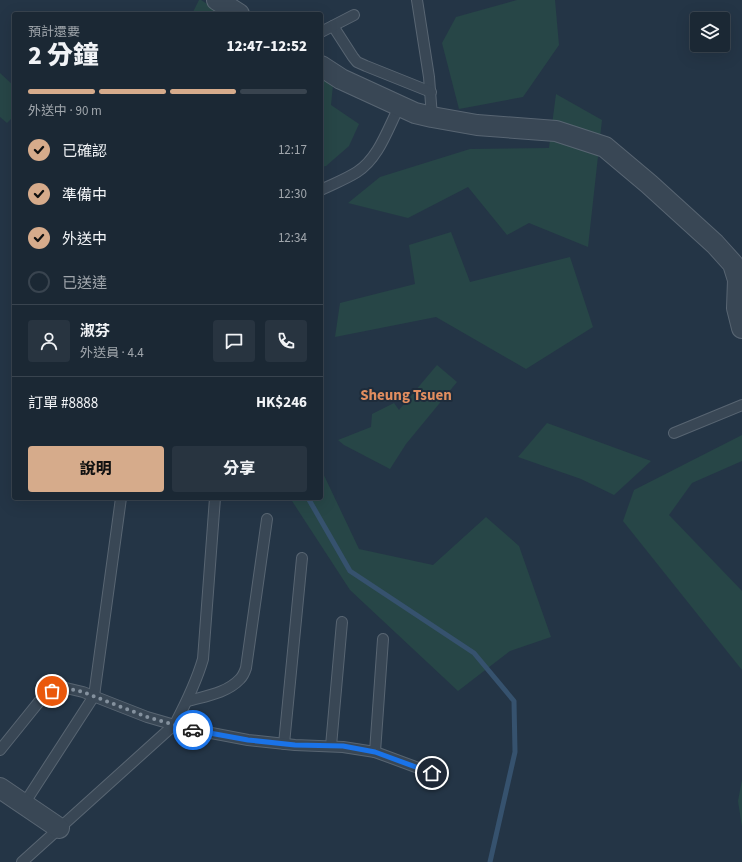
<!DOCTYPE html>
<html lang="zh-TW">
<head>
<meta charset="utf-8">
<style>
	body { margin:0; font-family:"Source Sans 3","Noto Sans TC",sans-serif; background:#283440; color:#f1f3f6; height:100vh; display:flex; flex-direction:column; font-size:15px; white-space:nowrap }
	* { box-sizing:border-box; margin:0 }
	p { font-size:13px; color:#a0a6ac }
	.icon { flex:none; width:22px; height:22px; fill:none; stroke:currentColor; stroke-width:2; stroke-linecap:round; stroke-linejoin:round }
	.map { position:relative; flex:1; overflow:hidden }
	.panel { position:absolute; left:12px; top:12px; width:311px; height:488px; display:flex; flex-direction:column; background:#1b2834; border-radius:4px; box-shadow:0 4px 16px #0002,0 0 0 1px #39444f }
	.panel>* { flex:none }
	.controls { position:absolute; left:690px; top:12px; display:grid; gap:8px }
	.controls a { display:grid; place-items:center; width:40px; height:40px; border-radius:4px; background:#1b2834; box-shadow:0 4px 16px #0002,0 0 0 1px #39444f; font-size:20px }
	.pin { position:absolute; display:grid; place-items:center; width:34px; height:34px; color:#fff; margin:-17px; border:2px solid #fff; border-radius:50%; box-shadow:0 1px 4px #0007 }
	.courier { position:absolute; display:grid; place-items:center; width:40px; height:40px; margin:-20px; border:3px solid #1a73e8; border-radius:50%; background:#fff; color:#222; box-shadow:0 1px 5px #0007 }
	.summary em { font-style:normal; font-weight:800 }
	.summary div { display:flex; flex-direction:column-reverse }
	.summary { display:flex; align-items:center; justify-content:space-between; height:68px; padding:0 16px }
	h1 { font-size:26px; font-weight:800; line-height:30px }
	.bar { display:grid; grid-template-columns:repeat(4,1fr); gap:6px 4px; align-content:center; height:48px; padding:0 16px }
	.bar i { height:5px; border-radius:3px; background:#39444f }
	.bar .on { background:#d6ab8b }
	.bar p { grid-column:span 4 }
	.line { display:flex; align-items:center; gap:10px; padding:0 16px; border-top:1px solid #39444f }
	.line div { flex:1 }
	.round { display:grid; place-items:center; flex:none; width:42px; height:42px; border-radius:4px; background:#283440 }
	ol { padding:0 16px; list-style:none }
	li { display:flex; align-items:center; gap:12px; height:44px }
	li p { margin-inline-start:auto }
	li .icon { padding:4px; border-radius:50%; background:#d6ab8b; color:#111; stroke-width:4 }
	li:last-child { color:#a0a6ac }
	li i { width:22px; height:22px; border:2px solid #39444f; border-radius:50% }
	.button { display:flex; gap:8px; margin-top:auto; padding:8px 16px }
	.button a { flex:1; height:46px; border-radius:4px; background:#d6ab8b; color:#111; font-size:16px; font-weight:800; line-height:46px; text-align:center }
	.button a+a { background:#283440; color:#f1f3f6 }
	.map>svg:first-child { display:block }
	.green { fill:#274647 }
	.lines { fill:none; stroke-linecap:round; stroke-linejoin:round }
	.stream { stroke:#36526e; stroke-width:5 }
	.lane-casing { stroke:#586572; stroke-width:12 }
	.street-casing { stroke:#586572; stroke-width:22 }
	.lane { stroke:#394755; stroke-width:10 }
	.street { stroke:#394755; stroke-width:20 }
	.done { stroke:#84919e; stroke-width:4; stroke-dasharray:0 7.2 }
	.route { stroke:#1a73e8; stroke-width:5 }
	.labels { text-anchor:middle; stroke-width:4; stroke-linejoin:round; paint-order:stroke }
	.quarter-label { font-size:15px; font-weight:bold; fill:#e18d5f; stroke:#1e2c3b }
</style>
</head>
<body>
<div class="map">
<svg width="742" height="862" viewBox="0 0 742 862">
	<rect width="100%" height="100%" fill="#243546"/>
	<!-- green -->
	<g class="green">
		<path d="M199,0H201L223,14H192Z"/>
		<path d="M517,0H555L559,45L523,97L459,109L442,43L456,17Z"/>
		<path d="M0,73L14,86V116L7,123L0,117Z"/>
		<path d="M321,77L333,85L331,105L359,124L349,146L326,166L321,167Z"/>
		<path d="M556,94L602,120L588,247L529,223L507,235L468,187L408,218L348,203L380,177L470,149L549,148Z"/>
		<path d="M451,232L470,282L570,257L593,327L526,369L436,317L335,337L340,303L415,284L409,245Z"/>
		<path d="M437,365L457,382L406,444L390,469L344,445L338,440L371,427L372,414L394,403L399,410Z"/>
		<path d="M547,423L651,461L614,495L581,479L518,457Z"/>
		<path d="M742,435V461L692,483L669,515L742,591V670L623,521L634,490Z"/>
		<path d="M321,469L359,549L433,565L486,517L519,546L551,637L510,651L458,691L350,590L292,501L294,498H321Z"/>
		<path d="M742,780V827L738,801Z"/>
	</g>
	<g class="lines">
		<!-- stream -->
		<path class="stream" d="M308,498L350,571L474,653L514,701L515,752L490,862"/>
		<defs>
			<g id="lane">
				<path d="M417,0L429,77L432,117"/>
				<path d="M333,26L353,57L357,62L366,66L431,92"/>
				<path d="M321,32L354,15"/>
				<path d="M321,190C333,184 346,179 357,172C379,158 388,128 400,105"/>
				<path d="M674,433L742,405"/>
				<path d="M188,701C206,696 227,693 240,679C243,676 245,671 246,668L267,519"/>
				<path d="M284,744L302,558"/>
				<path d="M331,746L342,622"/>
				<path d="M0,750L42,698L52,691L66,688L83,692L147,717L185,728L248,740L295,745L343,747L375,752L432,773"/>
				<path d="M375,752L383,639"/>
				<path d="M24,804L94,696L121,498"/>
				<path d="M22,862L175,724C186,703 196,683 203,659L215,498"/>
			</g>
			<g id="street">
				<path d="M217,0L239,14"/>
				<path d="M321,66L341,79L415,113L432,117L477,125L556,131L605,147L649,184L715,244L733,264L738,280L737,308L742,328"/>
				<path d="M0,788L59,828"/>
			</g>
		</defs>
		<!-- lane casing -->
		<use href="#lane" class="lane-casing"/>
		<!-- street casing -->
		<use href="#street" class="street-casing"/>
		<!-- lane -->
		<use href="#lane" class="lane"/>
		<!-- street -->
		<use href="#street" class="street"/>
	</g>
	<g class="lines">
		<!-- done -->
		<path class="done" d="M52,691L66,688L83,692L147,717L193,730"/>
		<!-- route -->
		<path class="route" d="M193,730L248,740L295,745L343,746L375,752L432,773"/>
	</g>
	<g class="labels">
		<!-- quarter labels -->
		<g class="quarter-label">
			<text x="406" y="400">Sheung Tsuen</text>
		</g>
	</g>
</svg>
<div class="controls">
<a><svg class="icon" aria-label="layers" viewBox="0 0 24 24"><path d="M12 4l9 5-9 5-9-5zM3 14l9 5 9-5"/></svg></a>
</div>
<div class="pin" style="left:52px;top:691px;background:#ea580c"><svg class="icon" aria-label="bag" viewBox="0 0 24 24"><path d="M5 8h14l-1 12H6zM9 8a3 3 0 0 1 6 0"/></svg></div>
<div class="pin" style="left:432px;top:773px;background:#1f2937"><svg class="icon" aria-label="home" viewBox="0 0 24 24"><path d="M3 11l9-7 9 7M6 9v11h12V9"/></svg></div>
<div class="courier" style="left:193px;top:730px"><svg class="icon" aria-label="car" viewBox="0 0 24 24"><path d="M5 17H2v-5l4-1 3-4h7l3 4 3 1v5h-3M9 17h6M6 11h13"/><circle cx="7" cy="17" r="2"/><circle cx="17" cy="17" r="2"/></svg></div>
<section class="panel">
<div class="summary"><div><h1>2 分鐘</h1><p>預計還要</p></div><em>12:47–12:52</em></div>
<div class="bar"><i class="on"></i><i class="on"></i><i class="on"></i><i></i><p>外送中 · 90 m</p></div>
<ol>
<li><svg class="icon" aria-label="check" viewBox="0 0 24 24"><path d="M5 12l5 5 9-10"/></svg>已確認<p>12:17</p></li>
<li><svg class="icon" aria-label="check" viewBox="0 0 24 24"><path d="M5 12l5 5 9-10"/></svg>準備中<p>12:30</p></li>
<li><svg class="icon" aria-label="check" viewBox="0 0 24 24"><path d="M5 12l5 5 9-10"/></svg>外送中<p>12:34</p></li>
<li><i></i>已送達</li>
</ol>
<div class="line" style="height:72px"><a class="round"><svg class="icon" aria-label="person" viewBox="0 0 24 24"><circle cx="12" cy="8" r="4"/><path d="M4 21q1-7 8-7t8 7"/></svg></a><div><b>淑芬</b><p>外送員 · 4.4</p></div><a class="round"><svg class="icon" aria-label="chat" viewBox="0 0 24 24"><path d="M4 5h16v11H9l-5 4z"/></svg></a><a class="round"><svg class="icon" aria-label="phone" viewBox="0 0 24 24"><path d="M5 4h4l2 5-3 2q2 4 5 5l2-3 5 2v4C11 20 4 13 5 4z"/></svg></a></div>
<div class="line" style="height:52px"><div>訂單 #8888</div><b>HK$246</b></div>
<div class="button"><a>說明</a><a>分享</a></div>
</section>
</div>
</body>
</html>
